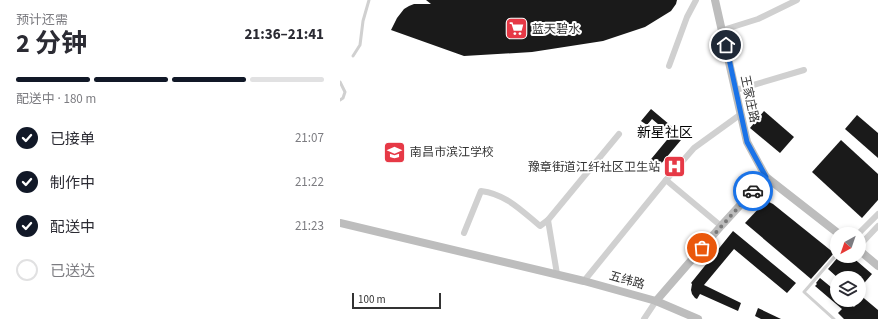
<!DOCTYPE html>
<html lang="zh">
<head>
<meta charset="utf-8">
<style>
	body { margin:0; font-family:"Source Sans 3","Noto Sans SC",sans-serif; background:#f2f2f3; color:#2b2b33; height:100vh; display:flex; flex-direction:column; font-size:15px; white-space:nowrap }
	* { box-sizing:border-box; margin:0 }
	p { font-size:13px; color:#7c7c81 }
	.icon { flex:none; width:22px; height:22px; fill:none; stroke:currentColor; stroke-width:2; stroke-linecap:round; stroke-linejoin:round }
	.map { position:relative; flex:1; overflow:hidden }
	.side { display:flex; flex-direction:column; background:#fff; width:340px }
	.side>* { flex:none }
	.needle { width:26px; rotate:220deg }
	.buttons { position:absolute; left:490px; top:227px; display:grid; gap:8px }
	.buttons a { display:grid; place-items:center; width:36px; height:36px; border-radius:50%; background:#fff; box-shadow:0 2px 6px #0003; font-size:20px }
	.scale { position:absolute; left:12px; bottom:10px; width:89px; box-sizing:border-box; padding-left:4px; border:2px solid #333; border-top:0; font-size:11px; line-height:14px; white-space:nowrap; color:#333; -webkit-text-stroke:3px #fff; paint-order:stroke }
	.pin { position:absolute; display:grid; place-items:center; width:34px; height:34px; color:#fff; margin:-17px; border:2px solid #fff; border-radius:50%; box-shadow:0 1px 4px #0007 }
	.courier { position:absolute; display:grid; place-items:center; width:40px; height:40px; margin:-20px; border:3px solid #1a73e8; border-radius:50%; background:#fff; color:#222; box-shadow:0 1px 5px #0007 }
	.overview em { font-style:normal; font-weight:700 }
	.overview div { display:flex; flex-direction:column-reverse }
	.overview { display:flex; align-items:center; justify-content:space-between; height:68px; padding:0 16px }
	h1 { font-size:26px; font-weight:700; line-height:30px }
	.bar { display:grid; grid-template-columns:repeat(4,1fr); gap:6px 4px; align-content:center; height:48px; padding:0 16px }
	.bar i { height:5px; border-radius:3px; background:#e1e1e2 }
	.bar .active { background:#111827 }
	.bar p { grid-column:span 4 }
	ol { padding:0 16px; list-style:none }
	li { display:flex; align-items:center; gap:12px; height:44px }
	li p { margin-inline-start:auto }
	li .icon { padding:4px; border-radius:50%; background:#111827; color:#fff; stroke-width:4 }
	li:last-child { color:#7c7c81 }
	li i { width:22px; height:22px; border:2px solid #e1e1e2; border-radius:50% }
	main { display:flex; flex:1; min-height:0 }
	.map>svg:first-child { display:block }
	.building { fill:#1a1a1a }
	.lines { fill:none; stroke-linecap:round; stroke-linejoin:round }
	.lane { stroke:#d0d0d0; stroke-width:3 }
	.street { stroke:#d0d0d0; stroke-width:6 }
	.secondary { stroke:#bdbdbd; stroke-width:8 }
	.done { stroke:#7a7a7a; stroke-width:4; stroke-dasharray:0 7.2 }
	.route { stroke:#1a73e8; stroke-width:5 }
	.labels { text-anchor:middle; stroke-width:4; stroke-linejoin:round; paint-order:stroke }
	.poi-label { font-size:12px; fill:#333; stroke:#fff; text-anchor:start }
	.street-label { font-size:12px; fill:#333; stroke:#fff }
	.quarter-label { font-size:14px; fill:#000; stroke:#fff }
</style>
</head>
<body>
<main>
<section class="side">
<div class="overview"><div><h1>2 分钟</h1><p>预计还需</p></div><em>21:36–21:41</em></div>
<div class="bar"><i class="active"></i><i class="active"></i><i class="active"></i><i></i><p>配送中 · 180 m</p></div>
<ol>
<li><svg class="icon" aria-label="check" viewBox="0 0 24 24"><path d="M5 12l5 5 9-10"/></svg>已接单<p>21:07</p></li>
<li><svg class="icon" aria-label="check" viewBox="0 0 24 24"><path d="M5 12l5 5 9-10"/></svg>制作中<p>21:22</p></li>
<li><svg class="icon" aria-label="check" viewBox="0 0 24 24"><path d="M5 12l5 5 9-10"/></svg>配送中<p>21:23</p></li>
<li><i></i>已送达</li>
</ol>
</section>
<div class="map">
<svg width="538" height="319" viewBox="0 0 538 319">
	<rect width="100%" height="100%" fill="#fff"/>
	<!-- building -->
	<g class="building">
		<path d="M86,0H337L336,4L331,11L305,27L263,41L192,52L124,56L51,30L57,18L64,9L69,6L74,4H91Z"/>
		<path d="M311,109L336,130L333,134L341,140L315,171L307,164L331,135L312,119L307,125L301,121Z"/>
		<path d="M424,111L454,137L440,153L410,128Z"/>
		<path d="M517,115L538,133V158L505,129Z"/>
		<path d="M501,140L538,174V200L522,218L472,172Z"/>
		<path d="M429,202L433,204L494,253L471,279L405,223L421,206L425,203Z"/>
		<path d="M393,231L456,283L447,293L394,249L364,285L401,303L398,311L360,294L357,299L355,298L352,294L351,290L352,284L351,283Z"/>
		<path d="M499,256H511L532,274L519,289V278H498L488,269Z"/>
		<path d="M480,278L497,292V300H506L514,307L519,301V294L538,310V319H504L498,313L502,309L475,286L477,284L476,283Z"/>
		<path d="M418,308L441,319H421L415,316Z"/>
	</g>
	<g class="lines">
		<!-- lane -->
		<g class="lane">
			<path d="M13,56L20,45L23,21L29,0"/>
			<path d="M0,82L5,92L3,98L0,100"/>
			<path d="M494,319L464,292L497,254"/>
		</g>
		<!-- street -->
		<g class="street">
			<path d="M383,30L418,19L457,0"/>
			<path d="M329,66L347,17L356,0"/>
			<path d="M396,90L464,70"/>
			<path d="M326,180L381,226"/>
			<path d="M124,233L141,191C166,194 182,211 200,226L208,220"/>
			<path d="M518,234L538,214"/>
			<path d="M519,246L538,226"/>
			<path d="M217,274L208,220L279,134"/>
			<path d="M244,281L326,180L354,148L401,114"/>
			<path d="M304,319L316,301"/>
		</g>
		<!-- secondary -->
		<g class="secondary">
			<path d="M375,0L407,142L426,177L499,234"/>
			<path d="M0,223L244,281L316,301L358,319"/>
			<path d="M519,250L538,266"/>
			<path d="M316,301L381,226L426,177"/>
		</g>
	</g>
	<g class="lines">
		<!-- done -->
		<path class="done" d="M362,248L413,191"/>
		<!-- route -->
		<path class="route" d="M386,45L407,142L426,177L413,191"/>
	</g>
	<!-- icons -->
	<defs>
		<symbol id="supermarket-square" viewBox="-11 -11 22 22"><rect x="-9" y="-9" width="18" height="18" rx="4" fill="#e63946" stroke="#fff"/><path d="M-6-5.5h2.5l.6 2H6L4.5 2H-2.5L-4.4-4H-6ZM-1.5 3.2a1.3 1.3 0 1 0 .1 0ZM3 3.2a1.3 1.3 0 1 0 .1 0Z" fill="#fff"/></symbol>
		<symbol id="school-square" viewBox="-11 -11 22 22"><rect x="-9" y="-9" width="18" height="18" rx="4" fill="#e63946" stroke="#fff"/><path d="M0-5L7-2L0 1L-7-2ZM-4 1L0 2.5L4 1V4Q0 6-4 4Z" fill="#fff"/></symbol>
		<symbol id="hospital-square" viewBox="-11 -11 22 22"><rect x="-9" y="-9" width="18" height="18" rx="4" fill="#e63946" stroke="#fff"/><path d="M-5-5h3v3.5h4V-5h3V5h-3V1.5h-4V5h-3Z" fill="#fff"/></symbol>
	</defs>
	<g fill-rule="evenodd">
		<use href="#supermarket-square" x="164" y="16" width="25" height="25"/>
		<use href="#school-square" x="42" y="140" width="25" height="25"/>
		<use href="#hospital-square" x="322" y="154" width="25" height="25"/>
	</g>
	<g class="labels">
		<!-- poi labels -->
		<g class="poi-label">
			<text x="192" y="33">蓝天碧水</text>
			<text x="70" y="156">南昌市滨江学校</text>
			<text x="320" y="171" text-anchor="end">豫章街道江纤社区卫生站</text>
		</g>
		<!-- street labels -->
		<g class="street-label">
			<text transform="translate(410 99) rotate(78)" y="4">王家庄路</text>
			<text transform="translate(287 280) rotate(16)" y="4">五纬路</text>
		</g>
		<!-- quarter labels -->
		<g class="quarter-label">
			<text x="325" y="137">新星社区</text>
		</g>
	</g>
</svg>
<div class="buttons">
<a><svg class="needle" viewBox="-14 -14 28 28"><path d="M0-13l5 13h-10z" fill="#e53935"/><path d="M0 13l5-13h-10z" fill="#7c7c81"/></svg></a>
<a><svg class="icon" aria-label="layers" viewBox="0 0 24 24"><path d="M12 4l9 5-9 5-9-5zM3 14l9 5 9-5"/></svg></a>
</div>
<div class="scale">100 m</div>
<div class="pin" style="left:362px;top:248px;background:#ea580c"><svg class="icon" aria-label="bag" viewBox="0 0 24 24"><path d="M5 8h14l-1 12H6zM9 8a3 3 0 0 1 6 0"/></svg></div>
<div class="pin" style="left:386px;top:45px;background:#1f2937"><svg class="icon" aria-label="home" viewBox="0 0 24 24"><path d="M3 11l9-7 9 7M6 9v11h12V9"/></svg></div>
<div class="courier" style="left:413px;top:191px"><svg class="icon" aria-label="car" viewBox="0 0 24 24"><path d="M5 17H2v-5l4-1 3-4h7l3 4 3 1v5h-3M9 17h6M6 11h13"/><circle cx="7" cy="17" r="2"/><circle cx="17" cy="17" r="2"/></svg></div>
</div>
</main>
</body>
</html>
